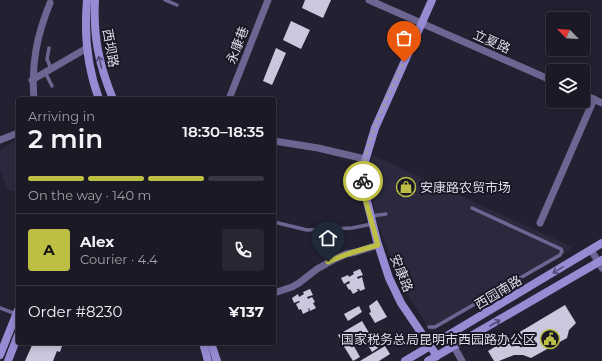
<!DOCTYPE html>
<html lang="en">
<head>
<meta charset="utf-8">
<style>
	body { margin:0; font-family:Montserrat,"Noto Sans SC",sans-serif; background:#272632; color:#f1f3f6; height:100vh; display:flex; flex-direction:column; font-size:15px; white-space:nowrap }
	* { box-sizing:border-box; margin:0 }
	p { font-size:13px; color:#9fa0a7 }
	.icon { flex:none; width:22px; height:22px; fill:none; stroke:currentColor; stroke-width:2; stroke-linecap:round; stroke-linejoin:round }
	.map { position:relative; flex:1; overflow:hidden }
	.details { position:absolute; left:16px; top:97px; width:260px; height:248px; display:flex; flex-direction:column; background:#1a1925; border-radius:4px; box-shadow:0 2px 10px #0003,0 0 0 1px #383842 }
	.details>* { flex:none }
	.needle { width:26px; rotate:295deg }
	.controls { position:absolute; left:546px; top:12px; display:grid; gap:8px }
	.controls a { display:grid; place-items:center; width:44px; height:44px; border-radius:4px; background:#1a1925; box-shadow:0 2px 10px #0003,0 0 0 1px #383842; font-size:20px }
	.pin { position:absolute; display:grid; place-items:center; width:34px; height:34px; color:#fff; margin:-41px -17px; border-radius:50% 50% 50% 0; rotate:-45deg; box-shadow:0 0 4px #0007 }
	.pin .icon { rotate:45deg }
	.courier { position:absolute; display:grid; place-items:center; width:40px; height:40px; margin:-20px; border:3px solid #bcbf44; border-radius:50%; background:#fff; color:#222; box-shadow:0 1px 5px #0007 }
	.summary em { font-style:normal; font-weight:600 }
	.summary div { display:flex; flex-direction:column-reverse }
	.summary { display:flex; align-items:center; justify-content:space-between; height:68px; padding:0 12px }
	h1 { font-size:26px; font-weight:600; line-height:30px }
	.bar { display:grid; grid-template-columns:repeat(4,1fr); gap:6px 4px; align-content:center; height:48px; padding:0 12px }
	.bar i { height:5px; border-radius:3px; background:#383842 }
	.bar .current { background:#bcbf44 }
	.bar p { grid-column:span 4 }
	.line { display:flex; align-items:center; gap:10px; padding:0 12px; border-top:1px solid #383842 }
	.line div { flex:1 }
	.round { display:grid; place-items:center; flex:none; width:42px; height:42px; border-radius:4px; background:#272632 }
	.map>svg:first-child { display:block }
	.built { fill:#2c293f }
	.building { fill:#cac8dd }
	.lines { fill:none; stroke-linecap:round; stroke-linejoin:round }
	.lane { stroke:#6d6693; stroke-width:3.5 }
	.street { stroke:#6d6693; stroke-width:7 }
	.secondary { stroke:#978bd4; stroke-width:8 }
	.oneway { stroke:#524c75 }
	.done { stroke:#9c9aa7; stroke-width:4; stroke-dasharray:0 7.2 }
	.route { stroke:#bcbf44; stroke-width:5 }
	.labels { text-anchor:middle; stroke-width:4; stroke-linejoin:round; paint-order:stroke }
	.street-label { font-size:13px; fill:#dddbe6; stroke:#1a1827 }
	.poi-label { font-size:13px; fill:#dddbe6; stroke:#1a1827; text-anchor:start }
</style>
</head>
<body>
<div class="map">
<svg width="602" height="361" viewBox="0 0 602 361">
	<rect width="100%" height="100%" fill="#232131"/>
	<!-- built -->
	<g class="built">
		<path d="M18,138V192L8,190L0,169V153L1,150Z"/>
		<path d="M372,155L572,247L569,251L431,332L404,289L375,217L369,172Z"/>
	</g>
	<!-- building -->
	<g class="building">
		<path d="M305,0H331L323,18L302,8Z"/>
		<path d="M291,21L310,30L301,49L283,40Z"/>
		<path d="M276,48L286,53L272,85L263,81Z"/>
		<path d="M360,269L363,275L357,277L358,279L362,277L365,289L360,291L359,289H357L358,291L353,294L350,289L349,290L346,285L350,283L349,281L344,284L341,278L348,275L349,277L354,274L353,272Z"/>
		<path d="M310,289L313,295L307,297L308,299L312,297L315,302L313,303L316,308L310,311L309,308L308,309L309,311L303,314L301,309L299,310L296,304L300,302L299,301L294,303L292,298L298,294L299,297L304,294L303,292Z"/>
		<path d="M377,300L387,317L375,323L369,313L371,312L369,306Z"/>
		<path d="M565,305L576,323L569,330L567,338L531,358L523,355H514L499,361H494L488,351Z"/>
		<path d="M359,306L362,312L348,321L344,314Z"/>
		<path d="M362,321L378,348L372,352L360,332L342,342L338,335Z"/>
		<path d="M351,341L360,357L353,361L343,345Z"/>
		<path d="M33,343H63L60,352L57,351L53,361H25Z"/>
		<path d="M385,346L390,354L379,361H360Z"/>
	</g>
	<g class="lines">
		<!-- lane -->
		<g class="lane">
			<path d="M165,0L177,5"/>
			<path d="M49,48L47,59L51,69"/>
			<path d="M45,72L52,86"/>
			<path d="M371,216L386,214"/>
			<path d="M274,222L307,230L352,228L372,224"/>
			<path d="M479,302L485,313"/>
			<path d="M0,308L16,314"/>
			<path d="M429,327H435L560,255L562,251L561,249L472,208"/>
		</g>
		<!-- street -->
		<g class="street">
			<path d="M369,0L553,81"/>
			<path d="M32,80L87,48"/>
			<path d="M583,94L602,103"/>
			<path d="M34,99C31,64 37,35 50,3"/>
			<path d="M229,99L268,0"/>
			<path d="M0,140L18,133"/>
			<path d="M274,141L318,148L365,159"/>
			<path d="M540,223L594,99"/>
			<path d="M591,250L602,268"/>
			<path d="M274,293L292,287L299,283L317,269L335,259L346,254L356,252L378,245"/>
			<path d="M448,336L462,361"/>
		</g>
		<!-- secondary -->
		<g class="secondary">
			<path d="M87,0C84,34 87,67 99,99"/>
			<path d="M95,0C93,36 99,65 113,99"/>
			<path d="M432,0L375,128L363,168V185L377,241L389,278L401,303L437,356"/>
			<path d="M203,343L208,361"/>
			<path d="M211,343L217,361"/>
			<path d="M0,355L18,310"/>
			<path d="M8,361L18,335"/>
			<path d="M405,361L602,243"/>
			<path d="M428,361L602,260"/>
		</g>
	</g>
	<!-- one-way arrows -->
	<defs><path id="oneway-shaft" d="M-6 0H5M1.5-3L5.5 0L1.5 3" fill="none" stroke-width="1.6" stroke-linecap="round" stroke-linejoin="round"/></defs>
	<g class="oneway">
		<use href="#oneway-shaft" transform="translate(100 62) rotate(-104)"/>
		<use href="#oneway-shaft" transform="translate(558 270) rotate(149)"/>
		<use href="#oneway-shaft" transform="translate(495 323) rotate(-30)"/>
	</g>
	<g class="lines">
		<!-- done -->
		<path class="done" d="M363,181C363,142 388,98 404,62"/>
		<!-- route -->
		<path class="route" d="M328,262C344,254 361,250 378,245L365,198L363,181"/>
	</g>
	<!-- icons -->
	<defs>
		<symbol id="shop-ring" viewBox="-11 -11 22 22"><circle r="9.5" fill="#1a1827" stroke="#bcbf44" stroke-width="1.5"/><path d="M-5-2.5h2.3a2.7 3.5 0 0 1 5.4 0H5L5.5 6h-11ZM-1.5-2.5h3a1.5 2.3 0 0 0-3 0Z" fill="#bcbf44"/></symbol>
		<symbol id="civic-ring" viewBox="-11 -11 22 22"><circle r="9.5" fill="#1a1827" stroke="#bcbf44" stroke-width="1.5"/><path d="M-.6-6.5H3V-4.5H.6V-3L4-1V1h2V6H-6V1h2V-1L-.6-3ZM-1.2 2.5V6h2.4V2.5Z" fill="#bcbf44"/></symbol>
	</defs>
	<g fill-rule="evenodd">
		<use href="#shop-ring" x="395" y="176" width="22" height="22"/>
		<use href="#civic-ring" x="539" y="328" width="22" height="22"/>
	</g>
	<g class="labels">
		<!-- street labels -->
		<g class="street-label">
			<text transform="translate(492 41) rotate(24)" y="5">立夏路</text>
			<text transform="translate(237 45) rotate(-69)" y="5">永康巷</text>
			<text transform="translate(111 48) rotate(80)" y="5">西坝路</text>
			<text transform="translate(402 273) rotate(68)" y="5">安康路</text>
			<text transform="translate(498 292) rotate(-31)" y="5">西园南路</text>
		</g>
		<!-- poi labels -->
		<g class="poi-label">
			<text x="420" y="192">安康路农贸市场</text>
			<text x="536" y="344" text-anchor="end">国家税务总局昆明市西园路办公区</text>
		</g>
	</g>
</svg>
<div class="controls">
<a><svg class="needle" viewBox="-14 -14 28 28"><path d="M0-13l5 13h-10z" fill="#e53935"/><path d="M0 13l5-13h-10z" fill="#9fa0a7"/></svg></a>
<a><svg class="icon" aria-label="layers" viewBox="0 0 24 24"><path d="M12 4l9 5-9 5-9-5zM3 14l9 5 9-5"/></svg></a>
</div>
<div class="pin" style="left:404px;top:62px;background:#ea580c"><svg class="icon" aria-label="bag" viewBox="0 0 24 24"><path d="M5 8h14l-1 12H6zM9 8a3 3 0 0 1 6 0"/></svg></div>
<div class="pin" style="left:328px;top:262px;background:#1f2937"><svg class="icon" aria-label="home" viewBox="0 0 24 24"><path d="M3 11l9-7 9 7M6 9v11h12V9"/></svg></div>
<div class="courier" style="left:363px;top:181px"><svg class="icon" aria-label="bike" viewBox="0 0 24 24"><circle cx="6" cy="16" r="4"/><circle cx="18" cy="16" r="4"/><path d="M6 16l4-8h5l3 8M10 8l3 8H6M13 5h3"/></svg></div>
<section class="details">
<div class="summary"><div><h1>2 min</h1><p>Arriving in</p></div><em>18:30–18:35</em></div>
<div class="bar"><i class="current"></i><i class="current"></i><i class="current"></i><i></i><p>On the way · 140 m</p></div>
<div class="line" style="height:72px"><b class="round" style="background:#bcbf44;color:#111">A</b><div><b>Alex</b><p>Courier · 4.4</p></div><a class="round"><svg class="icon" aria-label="phone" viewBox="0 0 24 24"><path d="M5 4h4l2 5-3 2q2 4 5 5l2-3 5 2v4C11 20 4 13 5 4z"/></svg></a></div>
<div class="line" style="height:52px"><div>Order #8230</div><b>¥137</b></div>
</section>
</div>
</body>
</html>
